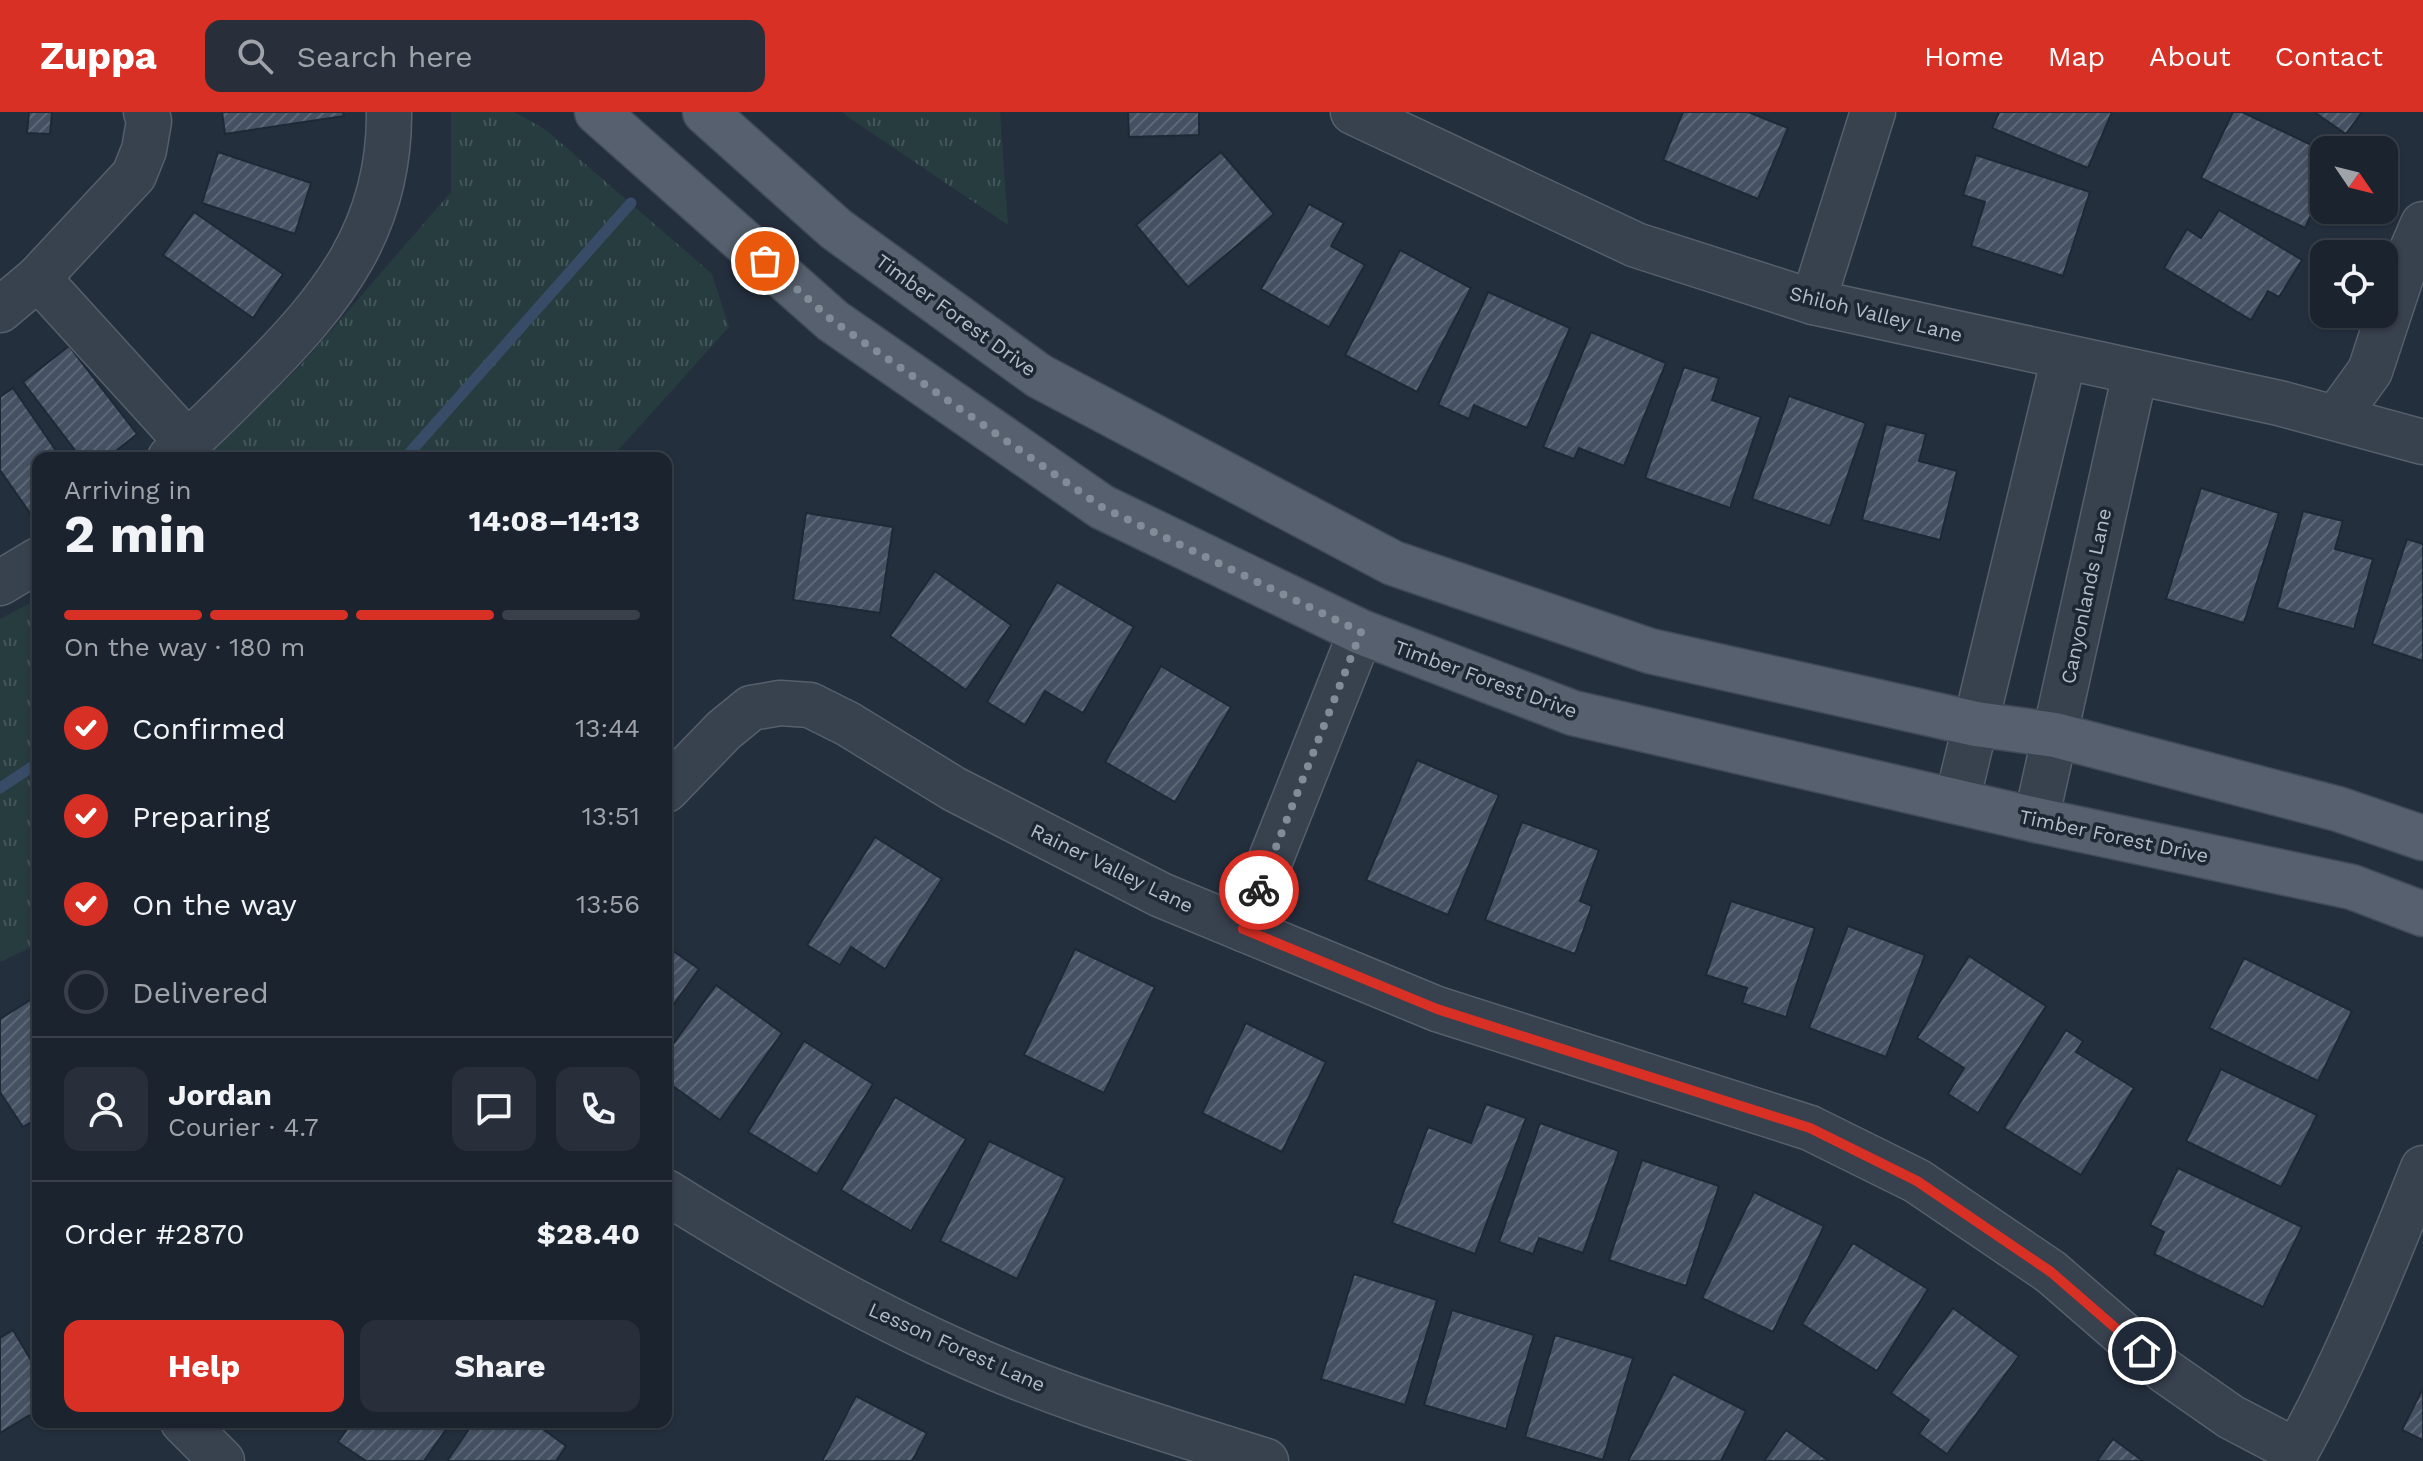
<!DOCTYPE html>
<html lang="en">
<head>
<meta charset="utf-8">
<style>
	body { margin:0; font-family:"Work Sans",sans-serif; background:#282f3a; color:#f1f3f6; height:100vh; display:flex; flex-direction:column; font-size:30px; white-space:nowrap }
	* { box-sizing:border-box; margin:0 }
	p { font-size:26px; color:#a0a4aa }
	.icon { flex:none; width:44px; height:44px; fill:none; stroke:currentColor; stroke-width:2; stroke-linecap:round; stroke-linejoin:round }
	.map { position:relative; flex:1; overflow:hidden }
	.side { position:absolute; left:32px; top:340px; width:640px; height:976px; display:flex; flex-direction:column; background:#1b232e; border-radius:16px; box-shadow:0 2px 6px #0004,0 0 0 2px #39404a }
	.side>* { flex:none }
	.needle { width:52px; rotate:125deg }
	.tools { position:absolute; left:2310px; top:24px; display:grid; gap:16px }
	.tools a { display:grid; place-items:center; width:88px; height:88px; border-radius:16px; background:#1b232e; box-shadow:0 2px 6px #0004,0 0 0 2px #39404a; font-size:40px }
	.pin { position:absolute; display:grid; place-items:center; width:68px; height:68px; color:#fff; margin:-34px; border:4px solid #fff; border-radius:50%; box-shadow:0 2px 8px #0007 }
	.courier { position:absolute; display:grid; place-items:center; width:80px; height:80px; margin:-40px; border:6px solid #d93025; border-radius:50%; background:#fff; color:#222; box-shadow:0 2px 10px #0007 }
	.headline em { font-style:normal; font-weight:700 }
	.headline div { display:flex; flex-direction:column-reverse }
	.headline { display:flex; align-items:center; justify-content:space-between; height:136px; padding:0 32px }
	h1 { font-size:52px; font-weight:700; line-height:60px }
	.bar { display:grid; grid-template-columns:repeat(4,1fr); gap:12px 8px; align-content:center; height:96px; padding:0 32px }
	.bar i { height:10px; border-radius:6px; background:#39404a }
	.bar .current { background:#d93025 }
	.bar p { grid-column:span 4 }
	.line { display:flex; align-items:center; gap:20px; padding:0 32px; border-top:2px solid #39404a }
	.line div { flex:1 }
	.round { display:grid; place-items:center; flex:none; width:84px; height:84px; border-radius:16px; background:#282f3a }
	ol { padding:0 32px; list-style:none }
	li { display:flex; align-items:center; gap:24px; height:88px }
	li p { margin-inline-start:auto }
	li .icon { padding:8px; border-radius:50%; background:#d93025; color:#fff; stroke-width:4 }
	li:last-child { color:#a0a4aa }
	li i { width:44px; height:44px; border:4px solid #39404a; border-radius:50% }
	.action { display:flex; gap:16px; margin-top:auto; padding:16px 32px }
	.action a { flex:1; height:92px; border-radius:16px; background:#d93025; color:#fff; font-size:32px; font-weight:700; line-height:92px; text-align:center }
	.action a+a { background:#282f3a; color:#f1f3f6 }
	header { display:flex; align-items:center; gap:48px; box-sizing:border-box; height:112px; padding:0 40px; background:#d93025; color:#fff }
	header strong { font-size:38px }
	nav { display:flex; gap:44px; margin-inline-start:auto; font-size:28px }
	.search { width:560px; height:72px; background:#282f3a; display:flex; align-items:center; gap:20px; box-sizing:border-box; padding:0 28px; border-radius:16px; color:#a0a4aa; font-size:30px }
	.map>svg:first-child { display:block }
	.grass { fill:url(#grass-tufts) }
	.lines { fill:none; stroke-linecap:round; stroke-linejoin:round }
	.stream { stroke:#394c67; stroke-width:11 }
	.building { fill:url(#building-hatch); stroke:#1f2835; stroke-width:2 }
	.minor-casing { stroke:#565f6c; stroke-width:47 }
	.major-casing { stroke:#414a57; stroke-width:47 }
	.minor { stroke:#38414e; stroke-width:44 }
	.major { stroke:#56606e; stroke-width:44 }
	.done { stroke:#828b98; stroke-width:8; stroke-dasharray:0 14.4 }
	.route { stroke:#d93025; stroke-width:10 }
	.labels { text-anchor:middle; stroke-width:7; stroke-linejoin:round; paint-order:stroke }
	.street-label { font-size:20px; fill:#b4bcc9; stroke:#1d2633 }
</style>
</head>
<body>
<header>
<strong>Zuppa</strong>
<div class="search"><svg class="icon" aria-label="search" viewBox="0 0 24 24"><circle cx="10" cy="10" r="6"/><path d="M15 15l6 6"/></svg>Search here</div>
<nav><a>Home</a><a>Map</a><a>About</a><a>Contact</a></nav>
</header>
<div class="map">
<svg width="2423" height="1349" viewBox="0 0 2423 1349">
	<defs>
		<pattern id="grass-tufts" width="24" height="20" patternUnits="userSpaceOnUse" patternTransform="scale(2)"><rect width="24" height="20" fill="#263c3f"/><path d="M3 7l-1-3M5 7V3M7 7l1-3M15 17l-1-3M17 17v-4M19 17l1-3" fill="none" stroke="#435659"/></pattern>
		<pattern id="building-hatch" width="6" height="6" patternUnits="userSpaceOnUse" patternTransform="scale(2)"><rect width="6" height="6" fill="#455162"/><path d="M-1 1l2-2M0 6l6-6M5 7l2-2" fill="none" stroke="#5d6877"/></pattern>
	</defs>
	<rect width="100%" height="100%" fill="#242f3e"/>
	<!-- grass -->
	<g class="grass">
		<path d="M451,0H514L546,18L712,162L729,215L611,346H206L302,252L451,80Z"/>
		<path d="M843,0H1000L1008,113L848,5Z"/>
		<path d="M38,487V832L0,850V507Z"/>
	</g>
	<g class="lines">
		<!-- stream -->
		<g class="stream">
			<path d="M405,346L631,91"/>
			<path d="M0,676L38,651"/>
		</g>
	</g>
	<!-- building -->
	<g class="building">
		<path d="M29,0H52L50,22L27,21Z"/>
		<path d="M222,0H343L344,4L225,22Z"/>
		<path d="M1128,0H1199V23L1129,25Z"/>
		<path d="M1683,0H1748L1788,16L1758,87L1663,48Z"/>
		<path d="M1999,0H2112L2088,56L1992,16Z"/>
		<path d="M2233,0H2242L2324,39V76L2305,116L2201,66Z"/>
		<path d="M2314,0H2362L2346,22Z"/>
		<path d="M218,40L311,71L295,122L202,91Z"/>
		<path d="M1221,40L1274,102L1188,175L1136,113Z"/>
		<path d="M1976,43L2090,80L2063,164L1971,134L1985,90L1963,83Z"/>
		<path d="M1309,92L1344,111L1331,134L1365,153L1329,215L1261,177Z"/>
		<path d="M2219,98L2302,148L2279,185L2268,179L2251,208L2164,156L2187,117L2201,126Z"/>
		<path d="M194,100L283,162L253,206L163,143Z"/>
		<path d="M1400,138L1471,176L1417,280L1345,243Z"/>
		<path d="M1488,180L1570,216L1527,316L1474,293L1469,307L1438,293Z"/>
		<path d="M1591,220L1666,251L1624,354L1579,336L1574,347L1543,335Z"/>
		<path d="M69,234L137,322L107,346H81L23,270Z"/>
		<path d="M1684,255L1719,266L1712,288L1761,305L1730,396L1645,366Z"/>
		<path d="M13,276L61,346H38V400L32,404L0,358V285Z"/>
		<path d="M1789,284L1866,311L1830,414L1752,387Z"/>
		<path d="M1886,312L1926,322L1919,349L1957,359L1940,428L1862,408Z"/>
		<path d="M2201,376L2279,401L2244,511L2166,487Z"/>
		<path d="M2303,399L2343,409L2335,437L2373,447L2354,517L2277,496Z"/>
		<path d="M806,401L893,415L880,501L793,488Z"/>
		<path d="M2407,427L2423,432V549L2372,532Z"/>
		<path d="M935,459L1011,513L966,578L890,524Z"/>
		<path d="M1057,470L1134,515L1083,601L1045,579L1025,613L987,590Z"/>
		<path d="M1161,554L1231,595L1175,690L1105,650Z"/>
		<path d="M1417,648L1499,683L1448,803L1366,768Z"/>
		<path d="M1522,710L1599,738L1580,789L1592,794L1575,842L1485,808Z"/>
		<path d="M875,725L942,767L885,857L851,835L840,853L807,833Z"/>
		<path d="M1731,789L1815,816L1786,905L1742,891L1747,876L1706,863Z"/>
		<path d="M1848,814L1925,843L1886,945L1809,916Z"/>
		<path d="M666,834L699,857L666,903Z"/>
		<path d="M1075,837L1155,875L1104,981L1024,943Z"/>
		<path d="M1969,844L2046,894L1978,1001L1948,982L1964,956L1917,926Z"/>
		<path d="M2244,846L2352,899L2318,969L2209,916Z"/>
		<path d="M716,873L782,921L720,1008L666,969V942Z"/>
		<path d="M35,885L38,890V1006L23,1015L0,980V907Z"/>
		<path d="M1246,911L1326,950L1282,1040L1202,1001Z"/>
		<path d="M2066,918L2083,929L2076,940L2134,976L2081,1063L2004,1016Z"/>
		<path d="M804,929L873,972L817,1062L748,1020Z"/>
		<path d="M2221,957L2317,1003L2281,1075L2186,1029Z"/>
		<path d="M895,985L966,1027L911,1119L841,1078Z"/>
		<path d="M1486,992L1526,1006L1475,1142L1392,1111L1428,1015L1471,1031Z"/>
		<path d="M1540,1011L1619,1039L1583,1141L1539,1126L1533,1142L1499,1130Z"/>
		<path d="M989,1029L1065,1066L1017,1167L940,1129Z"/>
		<path d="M1642,1048L1719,1074L1686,1174L1609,1148Z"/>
		<path d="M2178,1056L2302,1115L2263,1195L2154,1142L2164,1120L2150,1113Z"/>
		<path d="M1754,1080L1824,1114L1773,1220L1702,1186Z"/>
		<path d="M1853,1131L1928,1177L1877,1259L1802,1212Z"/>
		<path d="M1354,1162L1437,1188L1405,1293L1321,1267Z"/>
		<path d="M1953,1196L2019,1244L1947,1342L1919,1322L1929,1308L1891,1281Z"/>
		<path d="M1452,1198L1534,1223L1506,1317L1424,1293Z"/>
		<path d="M13,1218L38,1260V1298L0,1321V1226Z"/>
		<path d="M1555,1223L1633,1246L1603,1348L1525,1325Z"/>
		<path d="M1673,1262L1746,1299L1721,1349H1628Z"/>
		<path d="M2423,1276V1328L2402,1318Z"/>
		<path d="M856,1284L927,1321L912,1349H822Z"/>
		<path d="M352,1310H451L424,1349H366L338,1330Z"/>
		<path d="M474,1310H533L566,1334L556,1349H447Z"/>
		<path d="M1786,1318L1829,1349H1764Z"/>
		<path d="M2113,1327L2143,1349H2097Z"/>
	</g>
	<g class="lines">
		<defs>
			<g id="minor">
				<path d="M1353,0L1636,133L1813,190L2279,291L2423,330"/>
				<path d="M38,166L188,331"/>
				<path d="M1813,190L1873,0"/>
				<path d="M0,198L38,166L134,63L144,38L149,9L146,0"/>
				<path d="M2336,306L2370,259L2404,156L2423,112"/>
				<path d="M170,346C200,321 227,293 255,265C333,187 390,116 389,0"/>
				<path d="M0,471L38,448"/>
				<path d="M666,678L724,618L751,596L780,591L810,593L848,612L954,677L1161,783L1437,897L1810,1016L1917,1069L2051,1160L2165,1259L2231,1305L2296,1339"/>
				<path d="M1957,689L2064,245"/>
				<path d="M2036,708L2135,261"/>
				<path d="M1243,817L1361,520"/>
				<path d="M666,1080C760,1139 856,1194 958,1240C1057,1285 1162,1316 1266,1349"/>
				<path d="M183,1310L222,1349"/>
				<path d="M2291,1349C2343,1258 2384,1153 2423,1056"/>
			</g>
			<g id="major">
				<path d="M597,0L833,209L1102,395L1361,520L1573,601L2036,708L2352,775L2423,802"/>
				<path d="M705,0L836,117L1039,264L1393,451L1650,539L1976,612L2055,623L2338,697L2423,726"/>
			</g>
		</defs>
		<!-- minor casing -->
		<use href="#minor" class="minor-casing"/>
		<!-- major casing -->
		<use href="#major" class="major-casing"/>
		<!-- minor -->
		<use href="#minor" class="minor"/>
		<!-- major -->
		<use href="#major" class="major"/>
	</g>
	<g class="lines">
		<!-- done -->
		<path class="done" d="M765,149L833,209L1102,395L1361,520L1259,778"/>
		<!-- route -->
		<path class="route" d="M1259,778L1243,817L1437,897L1810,1016L1917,1069L2051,1160L2142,1239"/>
	</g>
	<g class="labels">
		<!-- street labels -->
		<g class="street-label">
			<text transform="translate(1876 202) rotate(14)" y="7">Shiloh Valley Lane</text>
			<text transform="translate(956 203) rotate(36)" y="7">Timber Forest Drive</text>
			<text transform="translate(2086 484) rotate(-78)" y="7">Canyonlands Lane</text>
			<text transform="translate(1486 567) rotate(20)" y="7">Timber Forest Drive</text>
			<text transform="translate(2114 724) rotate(12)" y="7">Timber Forest Drive</text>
			<text transform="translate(1112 756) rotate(26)" y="7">Rainer Valley Lane</text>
			<text transform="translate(957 1235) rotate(24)" y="7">Lesson Forest Lane</text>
		</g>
	</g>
</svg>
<div class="tools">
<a><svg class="needle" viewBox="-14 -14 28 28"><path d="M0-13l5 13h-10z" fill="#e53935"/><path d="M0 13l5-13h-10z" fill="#a0a4aa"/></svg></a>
<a><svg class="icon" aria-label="locate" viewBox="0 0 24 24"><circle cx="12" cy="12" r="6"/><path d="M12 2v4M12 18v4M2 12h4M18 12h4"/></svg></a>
</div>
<div class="pin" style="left:765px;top:149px;background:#ea580c"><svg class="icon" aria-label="bag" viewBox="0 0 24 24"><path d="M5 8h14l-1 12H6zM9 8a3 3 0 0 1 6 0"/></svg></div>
<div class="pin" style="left:2142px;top:1239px;background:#1f2937"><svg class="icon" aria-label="home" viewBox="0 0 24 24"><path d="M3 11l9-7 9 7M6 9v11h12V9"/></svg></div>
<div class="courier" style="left:1259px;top:778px"><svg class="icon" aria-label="bike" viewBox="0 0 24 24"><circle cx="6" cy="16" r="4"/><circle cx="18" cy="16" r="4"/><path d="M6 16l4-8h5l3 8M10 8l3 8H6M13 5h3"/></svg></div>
<section class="side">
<div class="headline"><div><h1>2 min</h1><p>Arriving in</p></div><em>14:08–14:13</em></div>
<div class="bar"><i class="current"></i><i class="current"></i><i class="current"></i><i></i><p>On the way · 180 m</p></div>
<ol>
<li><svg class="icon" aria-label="check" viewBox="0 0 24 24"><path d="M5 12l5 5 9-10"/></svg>Confirmed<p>13:44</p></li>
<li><svg class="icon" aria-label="check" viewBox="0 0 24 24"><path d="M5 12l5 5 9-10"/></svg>Preparing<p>13:51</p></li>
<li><svg class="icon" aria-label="check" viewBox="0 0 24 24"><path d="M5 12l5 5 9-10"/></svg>On the way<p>13:56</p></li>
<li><i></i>Delivered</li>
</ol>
<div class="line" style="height:144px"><a class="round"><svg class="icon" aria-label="person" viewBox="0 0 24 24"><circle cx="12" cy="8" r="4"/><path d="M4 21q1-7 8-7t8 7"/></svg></a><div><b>Jordan</b><p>Courier · 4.7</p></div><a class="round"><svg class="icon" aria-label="chat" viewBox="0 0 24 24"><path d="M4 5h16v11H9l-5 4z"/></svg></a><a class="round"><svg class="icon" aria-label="phone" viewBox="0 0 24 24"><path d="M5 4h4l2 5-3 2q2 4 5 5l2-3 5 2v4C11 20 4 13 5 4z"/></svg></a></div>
<div class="line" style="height:104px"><div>Order #2870</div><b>$28.40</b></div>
<div class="action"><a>Help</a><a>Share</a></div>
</section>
</div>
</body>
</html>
